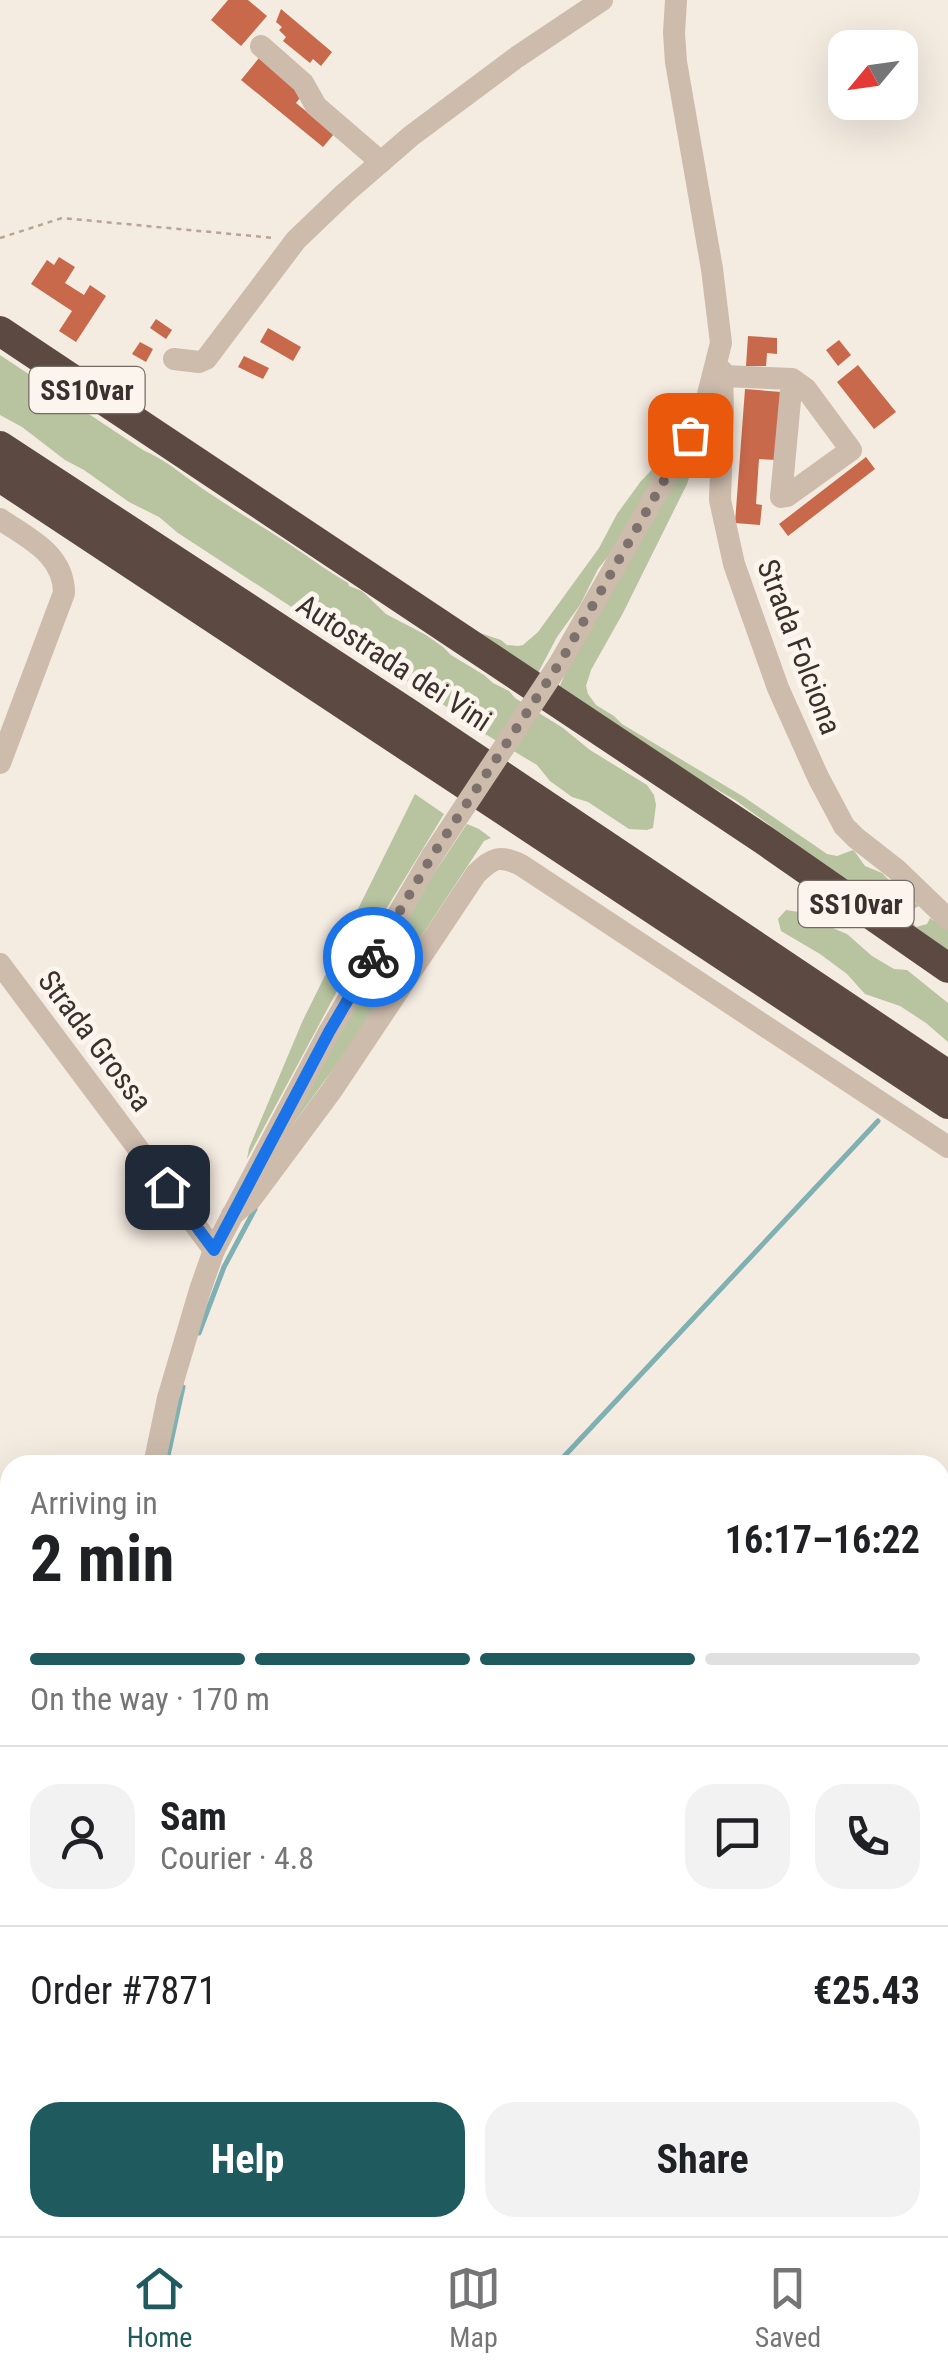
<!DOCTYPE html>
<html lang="en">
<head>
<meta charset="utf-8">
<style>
	body { margin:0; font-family:"Roboto Condensed",sans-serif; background:#f2f2f2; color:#202124; height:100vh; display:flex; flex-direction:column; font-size:38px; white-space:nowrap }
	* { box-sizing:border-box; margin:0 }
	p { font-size:32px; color:#757577 }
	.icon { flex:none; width:55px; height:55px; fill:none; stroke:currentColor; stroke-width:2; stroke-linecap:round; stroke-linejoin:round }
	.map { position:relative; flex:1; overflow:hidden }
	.side { position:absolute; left:0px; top:1455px; width:950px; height:782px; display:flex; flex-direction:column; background:#fff; border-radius:30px 30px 0 0; box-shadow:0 10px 40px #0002 }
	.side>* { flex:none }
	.needle { width:65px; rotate:241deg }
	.controls { position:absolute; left:828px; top:30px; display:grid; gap:20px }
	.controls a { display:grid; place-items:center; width:90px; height:90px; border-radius:20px; background:#fff; box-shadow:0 10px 40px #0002; font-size:50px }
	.pin { position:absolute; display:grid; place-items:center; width:85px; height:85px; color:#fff; margin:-42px; border-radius:20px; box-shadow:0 5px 15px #0006 }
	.courier { position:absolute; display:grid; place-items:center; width:100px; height:100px; margin:-50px; border:8px solid #1a73e8; border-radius:50%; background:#fff; color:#222; box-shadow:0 2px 12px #0007 }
	.overview em { font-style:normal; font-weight:700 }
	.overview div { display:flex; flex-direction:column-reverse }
	.overview { display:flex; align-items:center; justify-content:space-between; height:170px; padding:0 30px }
	h1 { font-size:65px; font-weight:700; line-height:75px }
	.bar { display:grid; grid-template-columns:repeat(4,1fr); gap:15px 10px; align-content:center; height:120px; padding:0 30px }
	.bar i { height:12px; border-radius:8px; background:#e0e0e0 }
	.bar .current { background:#1f5a5e }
	.bar p { grid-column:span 4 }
	.line { display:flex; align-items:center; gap:25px; padding:0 30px; border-top:2px solid #e0e0e0 }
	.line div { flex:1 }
	.round { display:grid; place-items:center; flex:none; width:105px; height:105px; border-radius:30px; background:#f2f2f2 }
	.button { display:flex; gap:20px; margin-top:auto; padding:20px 30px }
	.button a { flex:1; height:115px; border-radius:30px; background:#1f5a5e; color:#fff; font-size:40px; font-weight:700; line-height:115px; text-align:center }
	.button a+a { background:#f2f2f2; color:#202124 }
	.dock { display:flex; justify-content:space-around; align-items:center; height:140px; border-top:2px solid #e0e0e0; background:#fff; font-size:28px; color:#757577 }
	.dock a { display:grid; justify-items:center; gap:5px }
	.dock .current { color:#1f5a5e }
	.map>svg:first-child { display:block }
	.green { fill:#b8c4a0 }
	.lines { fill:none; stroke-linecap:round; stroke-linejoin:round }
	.stream { stroke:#7fb0b2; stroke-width:5 }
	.building { fill:#c8694b }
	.path { stroke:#b9a596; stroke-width:2.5; stroke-dasharray:5 5; stroke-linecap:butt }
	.minor { stroke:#cdbbac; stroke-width:22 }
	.highway { stroke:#5c4a42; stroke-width:30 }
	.minor-bridge { stroke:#cdbbac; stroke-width:22 }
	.done { stroke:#7c716b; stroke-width:10; stroke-dasharray:0 18 }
	.route { stroke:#1a73e8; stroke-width:12 }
	.labels { text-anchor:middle; stroke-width:10; stroke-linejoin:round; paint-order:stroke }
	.shield { fill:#fbf5ee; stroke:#756b66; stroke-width:2.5 }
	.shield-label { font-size:28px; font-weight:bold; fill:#3b302b }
	.street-label { font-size:30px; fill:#3b302b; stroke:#fbf5ee }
</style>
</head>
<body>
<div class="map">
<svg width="948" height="2236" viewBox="0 0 948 2236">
	<rect width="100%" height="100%" fill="#f4ebe1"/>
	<!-- green -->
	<g class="green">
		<path d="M0,355L143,450C167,460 187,479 209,493C237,512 267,529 295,548C313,560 329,572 348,583L349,586L362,591L386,614L426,635L443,647L451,655L484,675L493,683L509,691L515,698L563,728L590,750L647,785L654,795L656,805L653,828L647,830L629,829L588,802L572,797L550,781L537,765L470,725L459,715L409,682L392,675L377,658L371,641L353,634L334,633L322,627L178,533L159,517L129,502L84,470L65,460L22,427L0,415Z"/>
		<path d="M702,431L704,434L687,484L623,613L591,670L586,686L588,694L596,705L614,716L622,724L744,797L827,854L837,856L853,850L855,852L865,866L882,873L906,897L919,906L911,910L908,915L916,927L927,924L930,918L948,930V950L836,873L735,800L700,780L559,688L569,664Z"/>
		<path d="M669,452L620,542L598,569L580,605L557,637L538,673L480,633L501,640L507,645L518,646L523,645L538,632L599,548L617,514L641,481Z"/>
		<path d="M415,794L444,814L343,980L247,1159L249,1148L303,1020Z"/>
		<path d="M467,824L479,829L491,838L484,841L339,1061L263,1165L435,872Z"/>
		<path d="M786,910L811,914L828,926L847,934L872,956L894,969L907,970L948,1003V1042L926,1023L900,1006L865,994L847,974L820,954L781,931L778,919Z"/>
	</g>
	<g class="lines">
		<!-- stream -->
		<g class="stream">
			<path d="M199,1333L224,1267L255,1209"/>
			<path d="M166,1465L183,1387"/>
			<path d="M556,1465L878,1121"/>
		</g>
	</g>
	<!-- building -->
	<g class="building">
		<path d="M228,0H248L267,16L241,46L211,20Z"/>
		<path d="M281,9L332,52L321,66L313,59L310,63L283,41L286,37L279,30L282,27L276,22Z"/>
		<path d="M259,58L303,94L296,103L334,134L323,147L241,80Z"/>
		<path d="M59,257L75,267L65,283L84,295L90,285L106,296L76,342L59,331L72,311L31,284L47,260L54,265Z"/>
		<path d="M156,319L172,330L166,339L150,328Z"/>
		<path d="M268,328L301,347L293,361L260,342Z"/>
		<path d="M748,336L777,338V354L767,353L766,366H746Z"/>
		<path d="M839,340L851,355L838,366L826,350Z"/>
		<path d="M140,342L153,349L146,362L132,354Z"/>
		<path d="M244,356L269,368L263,379L238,367Z"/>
		<path d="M858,365L896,412L874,429L837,382Z"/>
		<path d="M745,389L781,392L776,460L759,459L756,504L762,505L760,525L735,523Z"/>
		<path d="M866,457L875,469L788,536L779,524Z"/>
	</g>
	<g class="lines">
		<!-- path -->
		<path class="path" d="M0,238L62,218L274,238"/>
		<!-- minor -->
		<g class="minor">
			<path d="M261,46L303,83L316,106L381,162"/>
			<path d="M174,359L199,362L206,359L296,240L344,194L411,136L517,57L602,0"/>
			<path d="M722,371L723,414L720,500L734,564L778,688L818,777L844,826L856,838L897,870L948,919"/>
			<path d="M723,376L792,379L806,389L851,450L787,496L781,497L792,379"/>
			<path d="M0,519C29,539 64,554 64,593L0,763"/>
			<path d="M561,661L704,410L721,343L712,269L676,62L674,33L676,0"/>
			<path d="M0,964L214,1250"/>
			<path d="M232,1215L251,1199L332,1090L476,874C494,857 499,855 521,865L948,1147"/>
			<path d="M154,1465L168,1398L200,1290L214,1250L329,1032L432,856"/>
			<path d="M940,1562L948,1558"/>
			<path d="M0,1777L10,1771"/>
			<path d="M133,2228L136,2236"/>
		</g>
		<!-- highway -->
		<g class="highway">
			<path d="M0,331L764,840L948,968"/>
			<path d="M0,446L408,713L948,1075"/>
			<path d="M0,477L948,1104"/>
		</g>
		<!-- minor-bridge -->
		<path class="minor-bridge" d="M432,856L561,661"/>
	</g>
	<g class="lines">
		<!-- done -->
		<path class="done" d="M373,957L432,856L561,661L690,435"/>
		<!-- route -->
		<path class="route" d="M167,1187L214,1250L329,1032L373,957"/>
	</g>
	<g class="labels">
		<!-- shield labels -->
		<g class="shield">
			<rect x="29.5" y="367" width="115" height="46" rx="8"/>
			<rect x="798.5" y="881" width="115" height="46" rx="8"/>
		</g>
		<g class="shield-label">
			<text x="87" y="400">SS10var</text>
			<text x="856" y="914">SS10var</text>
		</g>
		<!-- street labels -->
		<g class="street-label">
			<text transform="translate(799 647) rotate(69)" y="10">Strada Folciona</text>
			<text transform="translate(394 663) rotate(33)" y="10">Autostrada dei Vini</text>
			<text transform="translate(95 1041) rotate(53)" y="10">Strada Grossa</text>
		</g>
	</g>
</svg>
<div class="controls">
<a><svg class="needle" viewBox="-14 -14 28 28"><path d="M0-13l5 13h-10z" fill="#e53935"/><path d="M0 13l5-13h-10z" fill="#757577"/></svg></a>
</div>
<div class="pin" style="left:690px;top:435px;background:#ea580c"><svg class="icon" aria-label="bag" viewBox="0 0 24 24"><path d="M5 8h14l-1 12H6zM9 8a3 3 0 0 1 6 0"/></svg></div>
<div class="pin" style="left:167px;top:1187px;background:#1f2937"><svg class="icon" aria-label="home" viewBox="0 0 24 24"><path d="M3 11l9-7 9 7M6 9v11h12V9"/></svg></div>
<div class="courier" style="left:373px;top:957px"><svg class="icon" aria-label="bike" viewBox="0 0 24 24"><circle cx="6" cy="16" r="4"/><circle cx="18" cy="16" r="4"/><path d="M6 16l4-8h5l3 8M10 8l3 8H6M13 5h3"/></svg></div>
<section class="side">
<div class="overview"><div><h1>2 min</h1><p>Arriving in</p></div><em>16:17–16:22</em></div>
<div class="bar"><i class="current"></i><i class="current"></i><i class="current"></i><i></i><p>On the way · 170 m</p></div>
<div class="line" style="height:180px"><a class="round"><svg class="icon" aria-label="person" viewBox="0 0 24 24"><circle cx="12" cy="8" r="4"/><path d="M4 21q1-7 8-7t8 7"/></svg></a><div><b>Sam</b><p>Courier · 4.8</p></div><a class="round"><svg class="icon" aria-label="chat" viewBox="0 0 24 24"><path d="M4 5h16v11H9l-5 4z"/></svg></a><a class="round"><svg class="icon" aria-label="phone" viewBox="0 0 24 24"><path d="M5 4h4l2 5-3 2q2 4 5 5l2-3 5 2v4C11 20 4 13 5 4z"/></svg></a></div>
<div class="line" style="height:130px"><div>Order #7871</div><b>€25.43</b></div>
<div class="button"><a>Help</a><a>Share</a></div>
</section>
</div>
<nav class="dock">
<a class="current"><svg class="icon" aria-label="home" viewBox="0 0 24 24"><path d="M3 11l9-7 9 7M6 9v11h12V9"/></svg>Home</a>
<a><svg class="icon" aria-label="map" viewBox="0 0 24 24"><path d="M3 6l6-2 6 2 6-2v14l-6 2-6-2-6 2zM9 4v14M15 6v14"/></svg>Map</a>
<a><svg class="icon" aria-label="saved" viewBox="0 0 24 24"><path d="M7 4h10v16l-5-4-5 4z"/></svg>Saved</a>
</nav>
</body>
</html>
